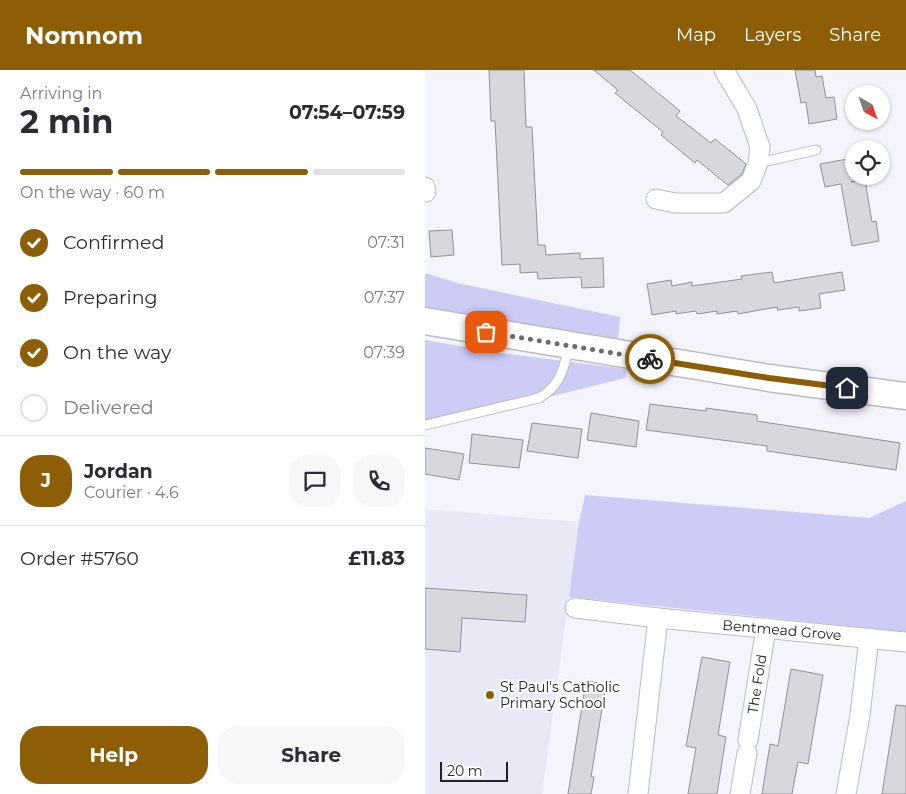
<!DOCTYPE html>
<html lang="en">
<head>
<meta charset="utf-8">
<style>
	body { margin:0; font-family:Montserrat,sans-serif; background:#f7f7f7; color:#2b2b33; height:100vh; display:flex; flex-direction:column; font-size:19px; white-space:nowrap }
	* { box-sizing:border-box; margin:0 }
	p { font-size:16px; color:#7c7c81 }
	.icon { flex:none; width:28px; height:28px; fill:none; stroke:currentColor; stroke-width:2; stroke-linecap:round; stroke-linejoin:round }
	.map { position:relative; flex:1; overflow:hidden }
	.drawer { display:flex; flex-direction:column; background:#fff; width:425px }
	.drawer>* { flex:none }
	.needle { width:32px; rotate:140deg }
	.fabs { position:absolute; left:420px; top:15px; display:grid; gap:10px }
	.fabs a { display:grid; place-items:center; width:45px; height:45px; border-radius:50%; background:#fff; box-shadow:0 1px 4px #0004; font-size:25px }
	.scale { position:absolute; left:15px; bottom:12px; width:68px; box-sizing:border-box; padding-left:5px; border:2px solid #222325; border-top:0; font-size:14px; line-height:18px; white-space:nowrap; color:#222325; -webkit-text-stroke:4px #fff; paint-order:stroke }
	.pin { position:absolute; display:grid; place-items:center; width:42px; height:42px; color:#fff; margin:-21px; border-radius:10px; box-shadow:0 2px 8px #0006 }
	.courier { position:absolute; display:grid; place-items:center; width:50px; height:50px; margin:-25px; border:4px solid #8d5e05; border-radius:50%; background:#fff; color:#222; box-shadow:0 1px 6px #0007 }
	.headline em { font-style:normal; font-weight:700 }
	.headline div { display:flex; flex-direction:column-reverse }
	.headline { display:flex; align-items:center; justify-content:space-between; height:85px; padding:0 20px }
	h1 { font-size:32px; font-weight:700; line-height:38px }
	.bar { display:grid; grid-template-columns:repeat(4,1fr); gap:8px 5px; align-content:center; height:60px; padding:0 20px }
	.bar i { height:6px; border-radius:4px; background:#e1e1e2 }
	.bar .on { background:#8d5e05 }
	.bar p { grid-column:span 4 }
	.line { display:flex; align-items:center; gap:12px; padding:0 20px; border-top:1px solid #e1e1e2 }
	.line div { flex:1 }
	.round { display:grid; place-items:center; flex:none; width:52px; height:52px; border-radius:20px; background:#f7f7f7 }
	ol { padding:0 20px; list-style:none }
	li { display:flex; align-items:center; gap:15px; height:55px }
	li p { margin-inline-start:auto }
	li .icon { padding:5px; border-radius:50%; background:#8d5e05; color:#fff; stroke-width:4 }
	li:last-child { color:#7c7c81 }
	li i { width:28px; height:28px; border:2px solid #e1e1e2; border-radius:50% }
	.action { display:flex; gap:10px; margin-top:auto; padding:10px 20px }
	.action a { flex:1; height:58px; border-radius:20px; background:#8d5e05; color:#fff; font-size:20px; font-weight:700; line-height:58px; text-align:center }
	.action a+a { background:#f7f7f7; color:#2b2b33 }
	header { display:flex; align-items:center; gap:30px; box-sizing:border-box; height:70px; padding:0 25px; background:#8d5e05; color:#fff }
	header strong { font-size:24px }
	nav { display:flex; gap:28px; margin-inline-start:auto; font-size:18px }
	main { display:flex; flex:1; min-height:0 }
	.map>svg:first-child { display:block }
	.built { fill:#e8e8f7 }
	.green { fill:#ccccf6 }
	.building { fill:#d7d7de; stroke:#919298 }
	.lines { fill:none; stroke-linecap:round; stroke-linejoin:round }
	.lane-casing { stroke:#bbbbc3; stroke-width:11 }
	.street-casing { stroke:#bbbbc3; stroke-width:21 }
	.secondary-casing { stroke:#bbbbc3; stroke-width:29 }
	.lane { stroke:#fff; stroke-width:9 }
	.street { stroke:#fff; stroke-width:19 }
	.secondary { stroke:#fff; stroke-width:26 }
	.done { stroke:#6c6c70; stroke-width:5; stroke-dasharray:0 9 }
	.route { stroke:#8d5e05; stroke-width:6 }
	.poi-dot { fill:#8d5e05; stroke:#fff; stroke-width:2 }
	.labels { text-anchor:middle; stroke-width:4; stroke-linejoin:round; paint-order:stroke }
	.street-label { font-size:14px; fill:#222325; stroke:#fff }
	.poi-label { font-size:14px; fill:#222325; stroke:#fff; text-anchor:start }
</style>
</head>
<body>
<header>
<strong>Nomnom</strong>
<nav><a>Map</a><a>Layers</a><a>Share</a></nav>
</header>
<main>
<section class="drawer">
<div class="headline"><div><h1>2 min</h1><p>Arriving in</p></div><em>07:54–07:59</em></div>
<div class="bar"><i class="on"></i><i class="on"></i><i class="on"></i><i></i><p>On the way · 60 m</p></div>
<ol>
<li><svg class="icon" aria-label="check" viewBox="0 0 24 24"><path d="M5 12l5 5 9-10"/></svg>Confirmed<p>07:31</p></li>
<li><svg class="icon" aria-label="check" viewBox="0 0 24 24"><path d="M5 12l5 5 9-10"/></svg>Preparing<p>07:37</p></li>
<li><svg class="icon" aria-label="check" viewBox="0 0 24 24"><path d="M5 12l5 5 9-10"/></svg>On the way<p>07:39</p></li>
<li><i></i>Delivered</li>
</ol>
<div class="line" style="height:90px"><b class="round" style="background:#8d5e05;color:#fff">J</b><div><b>Jordan</b><p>Courier · 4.6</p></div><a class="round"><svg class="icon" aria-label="chat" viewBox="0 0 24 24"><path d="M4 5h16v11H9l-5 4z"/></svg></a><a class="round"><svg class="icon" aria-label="phone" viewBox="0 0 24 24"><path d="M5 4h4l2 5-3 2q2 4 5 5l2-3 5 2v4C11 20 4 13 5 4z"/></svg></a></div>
<div class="line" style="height:65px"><div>Order #5760</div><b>£11.83</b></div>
<div class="action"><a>Help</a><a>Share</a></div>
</section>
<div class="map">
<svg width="481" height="724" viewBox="0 0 481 724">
	<rect width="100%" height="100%" fill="#f4f4fc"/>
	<!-- built -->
	<path class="built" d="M12,440L154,452L117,724H0V441Z"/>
	<!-- green -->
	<g class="green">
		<path d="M0,203L32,213L195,247L193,271L0,239Z"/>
		<path d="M0,270L76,283L202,299L200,308L0,358Z"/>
		<path d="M160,425L444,448L481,431V562L144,527L154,452Z"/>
	</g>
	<!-- building -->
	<g class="building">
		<path d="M64,0H99L101,57H107L113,175H120L121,185L155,183V189L178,188L179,217L157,218L156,207L113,209L112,202L95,203V194L77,195L70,51H66Z"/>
		<path d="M169,0H205L255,41L251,46L286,73L290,69L321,94L317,104L303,115L272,90L270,93L236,65L238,62L190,23L193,20Z"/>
		<path d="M370,0H390L391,7L397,6L401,28L409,27L412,49L384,54L381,32L376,33Z"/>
		<path d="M428,88L429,106H431L432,111L426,112L440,110L447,152L451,151L454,171L427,176L416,114L400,117L395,94Z"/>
		<path d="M27,160L29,185L6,187L4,161Z"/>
		<path d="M347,202L349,213L417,202L420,220L394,224L396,238L374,241V237L353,240L352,237L313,244L312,241L292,244V241L272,244L271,241L251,244V241L227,245L222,214L246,210L247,216L267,212V216L317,209L316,206Z"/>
		<path d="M225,334L281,341V338L332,345V351L475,373L471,400L342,381V376L221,360Z"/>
		<path d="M166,343L214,351L211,377L162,370Z"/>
		<path d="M107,353L157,359L153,388L102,381Z"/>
		<path d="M47,364L98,370L94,398L44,393Z"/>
		<path d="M0,378L39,384L34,410L0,404Z"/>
		<path d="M0,518L102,525L100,552L37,548L35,582L0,579Z"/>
		<path d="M277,587L305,592L293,665L301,667L292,724H263L271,678L261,676Z"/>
		<path d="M366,599L398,605L383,694L373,692L367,724H337L345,674L353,676Z"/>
		<path d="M161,611L181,614L166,707H169L166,724H143Z"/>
		<path d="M471,635L481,636V724H457Z"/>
	</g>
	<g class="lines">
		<defs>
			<g id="lane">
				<path d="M333,93L391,80"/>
				<path d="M0,355L114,328C135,316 138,300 144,278"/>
			</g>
			<g id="street">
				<path d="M0,117L1,122"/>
				<path d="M231,129L250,133H299L326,111L333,93L335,77L322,39L299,0"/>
				<path d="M150,538L233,548L481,572"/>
				<path d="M323,670L341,558"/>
				<path d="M213,724L233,548"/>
				<path d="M315,724L322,683"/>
				<path d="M421,724L435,645L444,568"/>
			</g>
			<path id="secondary" d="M0,251L344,308L481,326"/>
		</defs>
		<!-- lane casing -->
		<use href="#lane" class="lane-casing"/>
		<!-- street casing -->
		<use href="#street" class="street-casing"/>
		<!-- secondary casing -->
		<use href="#secondary" class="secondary-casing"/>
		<!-- lane -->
		<use href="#lane" class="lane"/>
		<!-- street -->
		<use href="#street" class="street"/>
		<!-- secondary -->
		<use href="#secondary" class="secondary"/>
	</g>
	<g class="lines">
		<!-- done -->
		<path class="done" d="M61,262L225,289"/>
		<!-- route -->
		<path class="route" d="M225,289L344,308L422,318"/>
	</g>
	<!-- markers -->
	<circle class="poi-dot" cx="65" cy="625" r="5"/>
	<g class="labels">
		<!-- street labels -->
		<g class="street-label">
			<text transform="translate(357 560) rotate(5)" y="5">Bentmead Grove</text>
			<text transform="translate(332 614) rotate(-81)" y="5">The Fold</text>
		</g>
		<!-- poi labels -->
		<g class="poi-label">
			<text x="75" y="622">St Paul's Catholic<tspan x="75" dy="16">Primary School</tspan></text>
		</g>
	</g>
</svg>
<div class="fabs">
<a><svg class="needle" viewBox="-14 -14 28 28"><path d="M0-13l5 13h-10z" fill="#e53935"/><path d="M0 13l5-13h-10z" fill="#7c7c81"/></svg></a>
<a><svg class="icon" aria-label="locate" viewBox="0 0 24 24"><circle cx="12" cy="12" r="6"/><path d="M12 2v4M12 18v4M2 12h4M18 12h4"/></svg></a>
</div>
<div class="scale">20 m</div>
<div class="pin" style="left:61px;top:262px;background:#ea580c"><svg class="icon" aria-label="bag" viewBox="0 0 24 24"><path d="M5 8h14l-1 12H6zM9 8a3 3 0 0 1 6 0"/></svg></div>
<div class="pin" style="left:422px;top:318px;background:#1f2937"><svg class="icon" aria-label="home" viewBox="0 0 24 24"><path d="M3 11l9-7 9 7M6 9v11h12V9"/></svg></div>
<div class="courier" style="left:225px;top:289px"><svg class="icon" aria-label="bike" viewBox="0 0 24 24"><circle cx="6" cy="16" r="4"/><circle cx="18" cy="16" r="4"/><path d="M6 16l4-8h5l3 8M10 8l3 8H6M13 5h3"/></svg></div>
</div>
</main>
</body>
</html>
